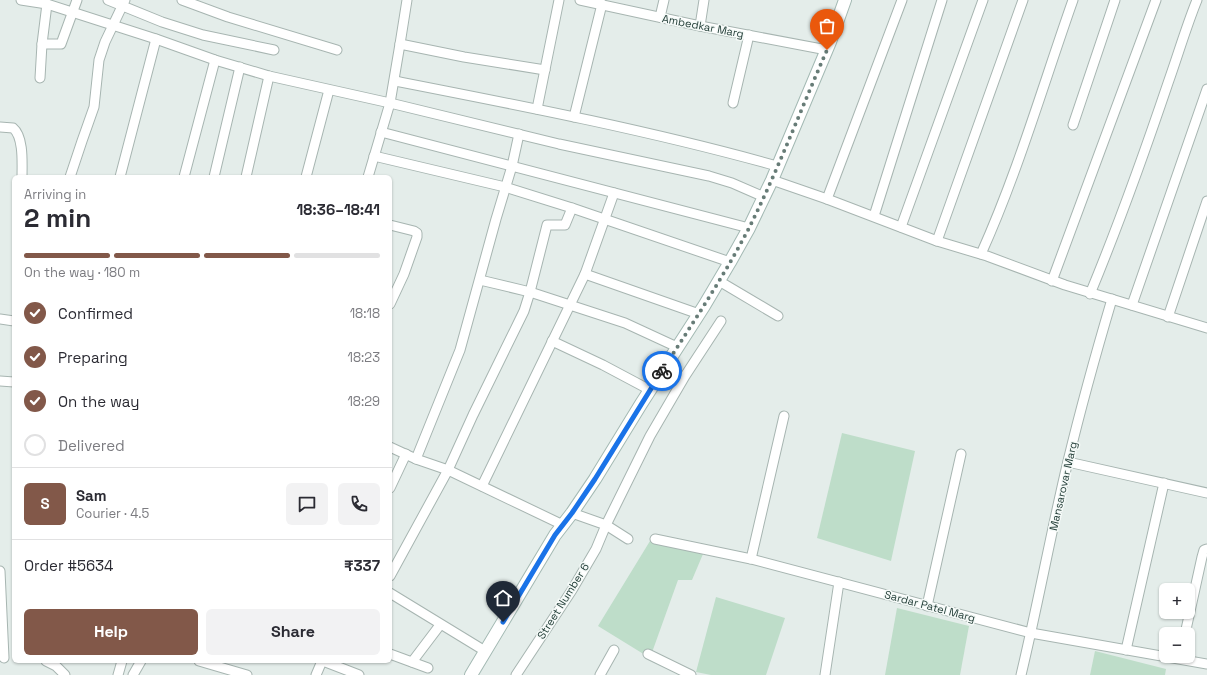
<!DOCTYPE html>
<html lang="en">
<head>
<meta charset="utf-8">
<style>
	body { margin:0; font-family:"Space Grotesk",sans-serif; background:#f2f2f3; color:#2b2b33; height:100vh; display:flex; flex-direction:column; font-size:15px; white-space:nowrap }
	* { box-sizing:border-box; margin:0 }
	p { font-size:13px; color:#7c7c81 }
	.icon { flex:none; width:22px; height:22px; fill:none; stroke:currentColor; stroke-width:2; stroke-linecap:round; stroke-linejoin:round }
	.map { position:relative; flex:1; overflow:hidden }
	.details { position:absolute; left:12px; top:175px; width:380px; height:488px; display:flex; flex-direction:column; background:#fff; border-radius:6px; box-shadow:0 1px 3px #0004 }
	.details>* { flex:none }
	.buttons { position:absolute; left:1159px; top:583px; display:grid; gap:8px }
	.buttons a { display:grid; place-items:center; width:36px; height:36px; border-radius:6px; background:#fff; box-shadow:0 1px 3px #0004; font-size:20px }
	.pin { position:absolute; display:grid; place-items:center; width:34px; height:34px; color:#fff; margin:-41px -17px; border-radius:50% 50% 50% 0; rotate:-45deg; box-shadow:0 0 4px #0007 }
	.pin .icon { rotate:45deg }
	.courier { position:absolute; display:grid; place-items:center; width:40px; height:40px; margin:-20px; border:3px solid #1a73e8; border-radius:50%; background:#fff; color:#222; box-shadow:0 1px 5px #0007 }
	.head em { font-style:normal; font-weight:800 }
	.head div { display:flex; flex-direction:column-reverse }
	.head { display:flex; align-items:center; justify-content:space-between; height:68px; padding:0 12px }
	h1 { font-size:26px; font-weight:800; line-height:30px }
	.bar { display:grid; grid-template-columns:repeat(4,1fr); gap:6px 4px; align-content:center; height:48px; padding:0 12px }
	.bar i { height:5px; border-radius:3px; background:#e1e1e2 }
	.bar .on { background:#825849 }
	.bar p { grid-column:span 4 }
	.line { display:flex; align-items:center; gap:10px; padding:0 12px; border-top:1px solid #e1e1e2 }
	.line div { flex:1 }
	.round { display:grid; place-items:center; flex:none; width:42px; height:42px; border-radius:6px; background:#f2f2f3 }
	ol { padding:0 12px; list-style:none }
	li { display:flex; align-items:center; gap:12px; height:44px }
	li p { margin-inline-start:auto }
	li .icon { padding:4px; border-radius:50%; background:#825849; color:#fff; stroke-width:4 }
	li:last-child { color:#7c7c81 }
	li i { width:22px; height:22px; border:2px solid #e1e1e2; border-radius:50% }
	.cta { display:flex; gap:8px; margin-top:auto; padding:8px 12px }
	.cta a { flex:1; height:46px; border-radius:6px; background:#825849; color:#fff; font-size:16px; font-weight:800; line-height:46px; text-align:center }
	.cta a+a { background:#f2f2f3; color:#2b2b33 }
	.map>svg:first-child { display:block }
	.green { fill:#beddc9 }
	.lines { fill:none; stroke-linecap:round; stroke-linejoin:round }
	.street-casing { stroke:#a7b5b1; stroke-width:11 }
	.secondary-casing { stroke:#a3b9b3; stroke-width:14 }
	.street { stroke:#fff; stroke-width:9 }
	.secondary { stroke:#fff; stroke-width:12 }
	.done { stroke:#677c77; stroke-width:4; stroke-dasharray:0 7.2 }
	.route { stroke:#1a73e8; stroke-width:5 }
	.labels { text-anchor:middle; stroke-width:3; stroke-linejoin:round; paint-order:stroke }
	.street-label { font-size:11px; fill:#243f39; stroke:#f5faf8 }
</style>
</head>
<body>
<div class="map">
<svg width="1207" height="675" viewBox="0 0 1207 675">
	<rect width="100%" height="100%" fill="#e4edea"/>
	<!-- green -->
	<g class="green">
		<path d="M842,433L915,451L891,561L817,538Z"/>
		<path d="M650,541L703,554L692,580H678L650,658L598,626Z"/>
		<path d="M716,597L785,618L766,675H711L696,672Z"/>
		<path d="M897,608L969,626L960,675H885Z"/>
		<path d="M1095,651L1166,669L1165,675H1090Z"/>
	</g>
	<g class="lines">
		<defs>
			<g id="street">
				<path d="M21,0L47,4L156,39L215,60L269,76L390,103L559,144L709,176L732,183L764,197"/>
				<path d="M108,0L162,22L203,35L274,50"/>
				<path d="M182,0L228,17L337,50"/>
				<path d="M580,0L700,26L827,50"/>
				<path d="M660,17L664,0"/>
				<path d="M700,26L704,0"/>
				<path d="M42,44L47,4"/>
				<path d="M400,44L407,0"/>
				<path d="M40,78L42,44H61L77,0"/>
				<path d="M395,81C523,106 652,131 777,166"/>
				<path d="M733,103L749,35"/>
				<path d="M537,109L559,0"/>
				<path d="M574,117L602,4"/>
				<path d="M1073,125L1115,0"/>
				<path d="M0,127L13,128C24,137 22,164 22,177"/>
				<path d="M381,132L749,228"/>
				<path d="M374,156L505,187L572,208L730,262"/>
				<path d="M70,177L82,141L94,107L99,60L105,42L125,0"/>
				<path d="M120,177L156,39"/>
				<path d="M184,177L215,60"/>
				<path d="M214,177L240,67"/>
				<path d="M246,177L269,76"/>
				<path d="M306,177L329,90"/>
				<path d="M368,177L390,103L400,44L464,57L545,70"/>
				<path d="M772,180L827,199L937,241L987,256L1065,285L1207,328"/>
				<path d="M827,199L902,0"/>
				<path d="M874,216L942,0"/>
				<path d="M390,225L414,231L417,233V237L404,274L390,304"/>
				<path d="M901,227L983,0"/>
				<path d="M937,241L1023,0"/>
				<path d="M981,254C1018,172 1043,85 1073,0"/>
				<path d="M585,274L699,314"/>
				<path d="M480,280L530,292L625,323L677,347"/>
				<path d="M719,281L778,316"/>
				<path d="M1052,281L1156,0"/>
				<path d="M1090,294C1119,224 1144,154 1168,83C1178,55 1186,27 1197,0"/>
				<path d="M1132,305L1207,89"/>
				<path d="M1168,317L1207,201"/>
				<path d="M0,319L14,321"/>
				<path d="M552,341L603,365L650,390"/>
				<path d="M0,381L14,382"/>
				<path d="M390,447L416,459L448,470L563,525"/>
				<path d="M416,459L460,350L496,219L512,166L519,134"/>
				<path d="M1068,462L1207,493"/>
				<path d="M482,486L585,274L614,193"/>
				<path d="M390,488L406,454"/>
				<path d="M572,513L606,525L628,539"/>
				<path d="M655,539L751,559L1031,633L1207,664"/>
				<path d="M751,559L784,416"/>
				<path d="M0,571L4,658"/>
				<path d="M390,576L448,470L473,415L524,311L530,292L547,225H565L572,208"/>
				<path d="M390,593L485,651"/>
				<path d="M927,606L961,454"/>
				<path d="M1185,634L1202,557L1204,550L1207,549"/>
				<path d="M1126,650L1164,483"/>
				<path d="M390,654L428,668"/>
				<path d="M648,654L691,675"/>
				<path d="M46,661L56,666L65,675"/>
				<path d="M199,661L247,675"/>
				<path d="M323,661L359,675"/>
				<path d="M412,662L440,625"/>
				<path d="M118,675L122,661"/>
				<path d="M133,675L141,661"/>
				<path d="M316,675L322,661"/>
				<path d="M516,675L572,590L596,549L606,525L650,436L685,376L721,321"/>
				<path d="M600,675L614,650"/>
				<path d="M825,675L839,582"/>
				<path d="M1021,675C1038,604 1051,532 1068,461C1081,407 1096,353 1112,299"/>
			</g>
			<path id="secondary" d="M471,675L555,535L572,513L595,479L641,404L704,306L730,262L749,228L772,180L830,42L845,0"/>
		</defs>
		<!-- street casing -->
		<use href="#street" class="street-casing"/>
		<!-- secondary casing -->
		<use href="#secondary" class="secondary-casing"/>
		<!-- street -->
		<use href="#street" class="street"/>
		<!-- secondary -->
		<use href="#secondary" class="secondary"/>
	</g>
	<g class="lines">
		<!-- done -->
		<path class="done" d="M662,371C692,324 723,278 749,228C778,170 801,109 827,50"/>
		<!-- route -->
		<path class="route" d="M503,622L555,535L572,513L595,479L662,371"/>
	</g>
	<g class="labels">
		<!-- street labels -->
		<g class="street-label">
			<text transform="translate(703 26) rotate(11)" y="4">Ambedkar Marg</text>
			<text transform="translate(1063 486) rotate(-77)" y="4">Mansarovar Marg</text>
			<text transform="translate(563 601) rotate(-58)" y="4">Street Number 6</text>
			<text transform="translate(930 606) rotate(15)" y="4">Sardar Patel Marg</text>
		</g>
	</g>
</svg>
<div class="buttons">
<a>+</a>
<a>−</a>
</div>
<div class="pin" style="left:827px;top:50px;background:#ea580c"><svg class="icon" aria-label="bag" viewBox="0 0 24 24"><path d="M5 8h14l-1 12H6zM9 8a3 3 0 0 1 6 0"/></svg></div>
<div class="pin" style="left:503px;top:622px;background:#1f2937"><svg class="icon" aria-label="home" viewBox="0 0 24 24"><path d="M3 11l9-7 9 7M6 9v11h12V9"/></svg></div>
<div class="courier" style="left:662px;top:371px"><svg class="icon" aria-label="bike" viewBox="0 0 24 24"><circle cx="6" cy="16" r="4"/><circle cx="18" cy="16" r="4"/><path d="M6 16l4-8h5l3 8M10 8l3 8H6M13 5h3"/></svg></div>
<section class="details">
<div class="head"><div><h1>2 min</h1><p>Arriving in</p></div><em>18:36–18:41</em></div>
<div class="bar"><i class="on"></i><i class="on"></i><i class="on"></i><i></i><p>On the way · 180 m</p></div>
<ol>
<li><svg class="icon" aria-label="check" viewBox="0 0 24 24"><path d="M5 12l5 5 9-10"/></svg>Confirmed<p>18:18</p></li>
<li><svg class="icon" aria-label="check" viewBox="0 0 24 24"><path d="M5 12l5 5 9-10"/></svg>Preparing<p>18:23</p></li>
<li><svg class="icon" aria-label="check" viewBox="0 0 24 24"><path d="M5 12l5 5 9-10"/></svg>On the way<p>18:29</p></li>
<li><i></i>Delivered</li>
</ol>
<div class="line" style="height:72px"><b class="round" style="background:#825849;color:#fff">S</b><div><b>Sam</b><p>Courier · 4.5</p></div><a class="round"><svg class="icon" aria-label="chat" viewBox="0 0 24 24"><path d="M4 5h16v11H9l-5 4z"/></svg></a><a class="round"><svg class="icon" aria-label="phone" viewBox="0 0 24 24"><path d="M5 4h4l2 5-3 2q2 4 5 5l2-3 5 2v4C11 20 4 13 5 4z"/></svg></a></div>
<div class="line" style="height:52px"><div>Order #5634</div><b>₹337</b></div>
<div class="cta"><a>Help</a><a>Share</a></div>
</section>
</div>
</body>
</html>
